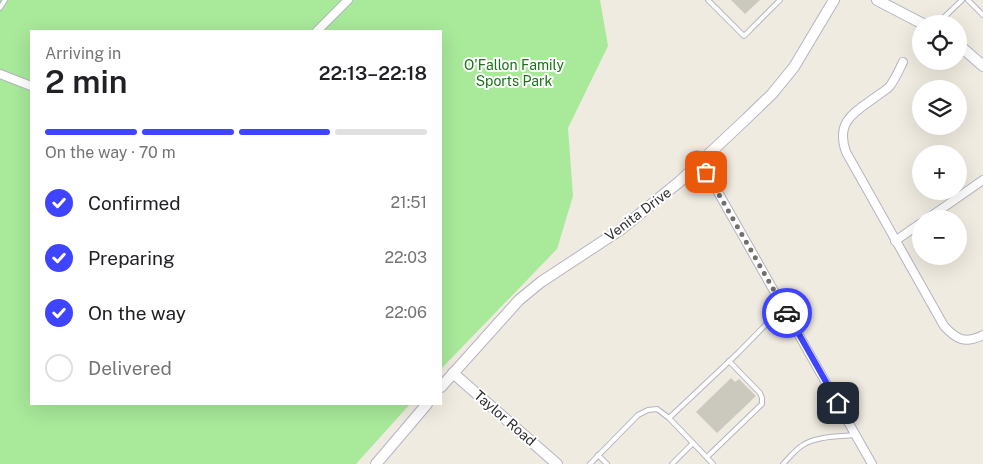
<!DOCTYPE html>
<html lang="en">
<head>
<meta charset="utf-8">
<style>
	body { margin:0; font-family:"Public Sans",sans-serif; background:#f2f2f2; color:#202124; height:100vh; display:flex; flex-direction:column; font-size:19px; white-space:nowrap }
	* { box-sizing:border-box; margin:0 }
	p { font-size:16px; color:#757577 }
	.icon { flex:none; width:28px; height:28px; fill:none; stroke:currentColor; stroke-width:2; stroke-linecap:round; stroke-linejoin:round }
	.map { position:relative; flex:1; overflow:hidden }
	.sheet { position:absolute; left:30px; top:30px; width:412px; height:375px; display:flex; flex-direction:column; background:#fff; border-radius:0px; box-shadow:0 5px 20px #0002 }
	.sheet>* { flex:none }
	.buttons { position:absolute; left:912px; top:15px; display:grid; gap:10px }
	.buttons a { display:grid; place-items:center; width:55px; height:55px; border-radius:50%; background:#fff; box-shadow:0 5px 20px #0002; font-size:25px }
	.pin { position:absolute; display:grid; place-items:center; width:42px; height:42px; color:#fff; margin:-21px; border-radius:10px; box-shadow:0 2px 8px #0006 }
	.courier { position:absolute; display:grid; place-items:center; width:50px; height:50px; margin:-25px; border:4px solid #3e44ff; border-radius:50%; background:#fff; color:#222; box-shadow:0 1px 6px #0007 }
	.head em { font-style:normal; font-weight:600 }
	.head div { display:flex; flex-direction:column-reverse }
	.head { display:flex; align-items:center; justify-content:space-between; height:85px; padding:0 15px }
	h1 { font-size:32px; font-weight:600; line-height:38px }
	.bar { display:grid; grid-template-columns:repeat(4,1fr); gap:8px 5px; align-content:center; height:60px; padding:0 15px }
	.bar i { height:6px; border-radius:4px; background:#e0e0e0 }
	.bar .on { background:#3e44ff }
	.bar p { grid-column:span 4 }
	ol { padding:0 15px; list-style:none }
	li { display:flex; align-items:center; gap:15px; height:55px }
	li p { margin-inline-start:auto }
	li .icon { padding:5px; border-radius:50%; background:#3e44ff; color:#fff; stroke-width:4 }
	li:last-child { color:#757577 }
	li i { width:28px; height:28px; border:2px solid #e0e0e0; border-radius:50% }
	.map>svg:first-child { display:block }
	.green { fill:#a8e99a }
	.building { fill:#cbc9be }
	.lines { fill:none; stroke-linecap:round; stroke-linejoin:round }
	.service-casing { stroke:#b4b4c2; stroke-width:6 }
	.minor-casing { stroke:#b4b4c2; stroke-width:10 }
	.tertiary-casing { stroke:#b4b4c2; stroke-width:12 }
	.service { stroke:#fff; stroke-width:4 }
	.minor { stroke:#fff; stroke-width:8 }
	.tertiary { stroke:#fff; stroke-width:10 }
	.tertiary-bridge-casing { stroke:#b4b4c2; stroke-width:12; stroke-linecap:butt }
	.tertiary-bridge { stroke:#fff; stroke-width:10 }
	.done { stroke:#72706c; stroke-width:5; stroke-dasharray:0 9 }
	.route { stroke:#3e44ff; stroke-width:6 }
	.labels { text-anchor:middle; stroke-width:4; stroke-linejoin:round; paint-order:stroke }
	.park-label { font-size:14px; fill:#1b7316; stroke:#fff }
	.street-label { font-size:14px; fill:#2e2e2e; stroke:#fff }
</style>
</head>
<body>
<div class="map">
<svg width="983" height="464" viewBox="0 0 983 464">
	<rect width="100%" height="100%" fill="#f0ebe0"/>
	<!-- green -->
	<path class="green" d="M0,0H600L608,46L568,128L573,196L557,249L441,369V31H31V404H410L356,464H0Z"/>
	<!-- building -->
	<g class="building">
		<path d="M731,0H760L745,14Z"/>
		<path d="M731,378L735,382L739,379L756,396L717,433L696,412Z"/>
	</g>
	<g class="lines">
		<defs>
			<g id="service">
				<path d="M708,0L744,36L780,0"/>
				<path d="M968,0L983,15"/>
				<path d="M0,8L5,0"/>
				<path d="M937,24L962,0"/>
				<path d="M669,418L693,443L672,464"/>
				<path d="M693,443L713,464"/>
				<path d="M598,455L607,464"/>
				<path d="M707,457L762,404V398L760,393L729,361"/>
				<path d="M590,464L638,415L648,410L657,409L669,418L738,353L783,307"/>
				<path d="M783,464C789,458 796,449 803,445C817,436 838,437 854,435"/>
			</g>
			<g id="minor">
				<path d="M317,31L348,0"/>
				<path d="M903,62C899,70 895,80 889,87C886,90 881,93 877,96C855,112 835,121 846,152L944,326C957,340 965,344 983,335"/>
				<path d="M0,74L31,86"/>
				<path d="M697,155L872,464"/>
				<path d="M927,219L983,180"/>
				<path d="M895,241L921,223"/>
			</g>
			<g id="tertiary">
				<path d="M877,0L923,24"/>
				<path d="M959,45L983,66"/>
				<path d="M745,120L772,94L794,67L834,0"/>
				<path d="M453,373L557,464"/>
				<path d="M441,387L519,300L541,282L620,230L679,182"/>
				<path d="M376,464L427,404"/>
			</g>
		</defs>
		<!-- service casing -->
		<use href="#service" class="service-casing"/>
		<!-- minor casing -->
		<use href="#minor" class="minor-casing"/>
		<!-- tertiary casing -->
		<use href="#tertiary" class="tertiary-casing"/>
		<!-- service -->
		<use href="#service" class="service"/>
		<!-- minor -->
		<use href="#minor" class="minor"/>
		<!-- tertiary -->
		<use href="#tertiary" class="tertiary"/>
		<defs>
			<path id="tertiary-bridge" d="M679,182L745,120"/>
		</defs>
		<!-- tertiary-bridge casing -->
		<use href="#tertiary-bridge" class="tertiary-bridge-casing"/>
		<!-- tertiary-bridge -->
		<use href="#tertiary-bridge" class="tertiary-bridge"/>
	</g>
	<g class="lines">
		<!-- done -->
		<path class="done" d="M706,172L787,313"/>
		<!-- route -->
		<path class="route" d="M787,313L838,403"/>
	</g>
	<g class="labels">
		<!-- park labels -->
		<g class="park-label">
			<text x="514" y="70">O'Fallon Family<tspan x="514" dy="16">Sports Park</tspan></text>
		</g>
		<!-- street labels -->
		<g class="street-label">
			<text transform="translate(638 214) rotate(-37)" y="5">Venita Drive</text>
			<text transform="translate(505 418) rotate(41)" y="5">Taylor Road</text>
		</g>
	</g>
</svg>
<div class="buttons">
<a><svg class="icon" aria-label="locate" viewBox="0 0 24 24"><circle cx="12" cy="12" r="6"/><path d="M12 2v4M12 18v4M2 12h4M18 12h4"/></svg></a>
<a><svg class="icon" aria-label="layers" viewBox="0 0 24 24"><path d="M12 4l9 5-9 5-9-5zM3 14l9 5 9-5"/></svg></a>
<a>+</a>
<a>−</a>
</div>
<div class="pin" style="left:706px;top:172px;background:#ea580c"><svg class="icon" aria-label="bag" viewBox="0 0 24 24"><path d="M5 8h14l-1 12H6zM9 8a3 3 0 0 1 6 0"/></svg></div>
<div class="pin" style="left:838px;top:403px;background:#1f2937"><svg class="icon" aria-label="home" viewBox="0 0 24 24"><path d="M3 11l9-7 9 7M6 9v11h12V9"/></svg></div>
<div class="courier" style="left:787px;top:313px"><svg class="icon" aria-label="car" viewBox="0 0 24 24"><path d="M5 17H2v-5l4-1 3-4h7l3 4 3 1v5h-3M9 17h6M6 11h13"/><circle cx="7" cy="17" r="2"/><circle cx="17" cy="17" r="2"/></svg></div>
<section class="sheet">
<div class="head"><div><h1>2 min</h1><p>Arriving in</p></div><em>22:13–22:18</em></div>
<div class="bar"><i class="on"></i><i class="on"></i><i class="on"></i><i></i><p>On the way · 70 m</p></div>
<ol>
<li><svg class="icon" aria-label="check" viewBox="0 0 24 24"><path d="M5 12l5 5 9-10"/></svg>Confirmed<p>21:51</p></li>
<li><svg class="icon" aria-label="check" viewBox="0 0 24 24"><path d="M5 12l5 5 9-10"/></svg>Preparing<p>22:03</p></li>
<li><svg class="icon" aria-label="check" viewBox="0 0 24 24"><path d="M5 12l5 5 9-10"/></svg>On the way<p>22:06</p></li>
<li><i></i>Delivered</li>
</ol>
</section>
</div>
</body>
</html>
